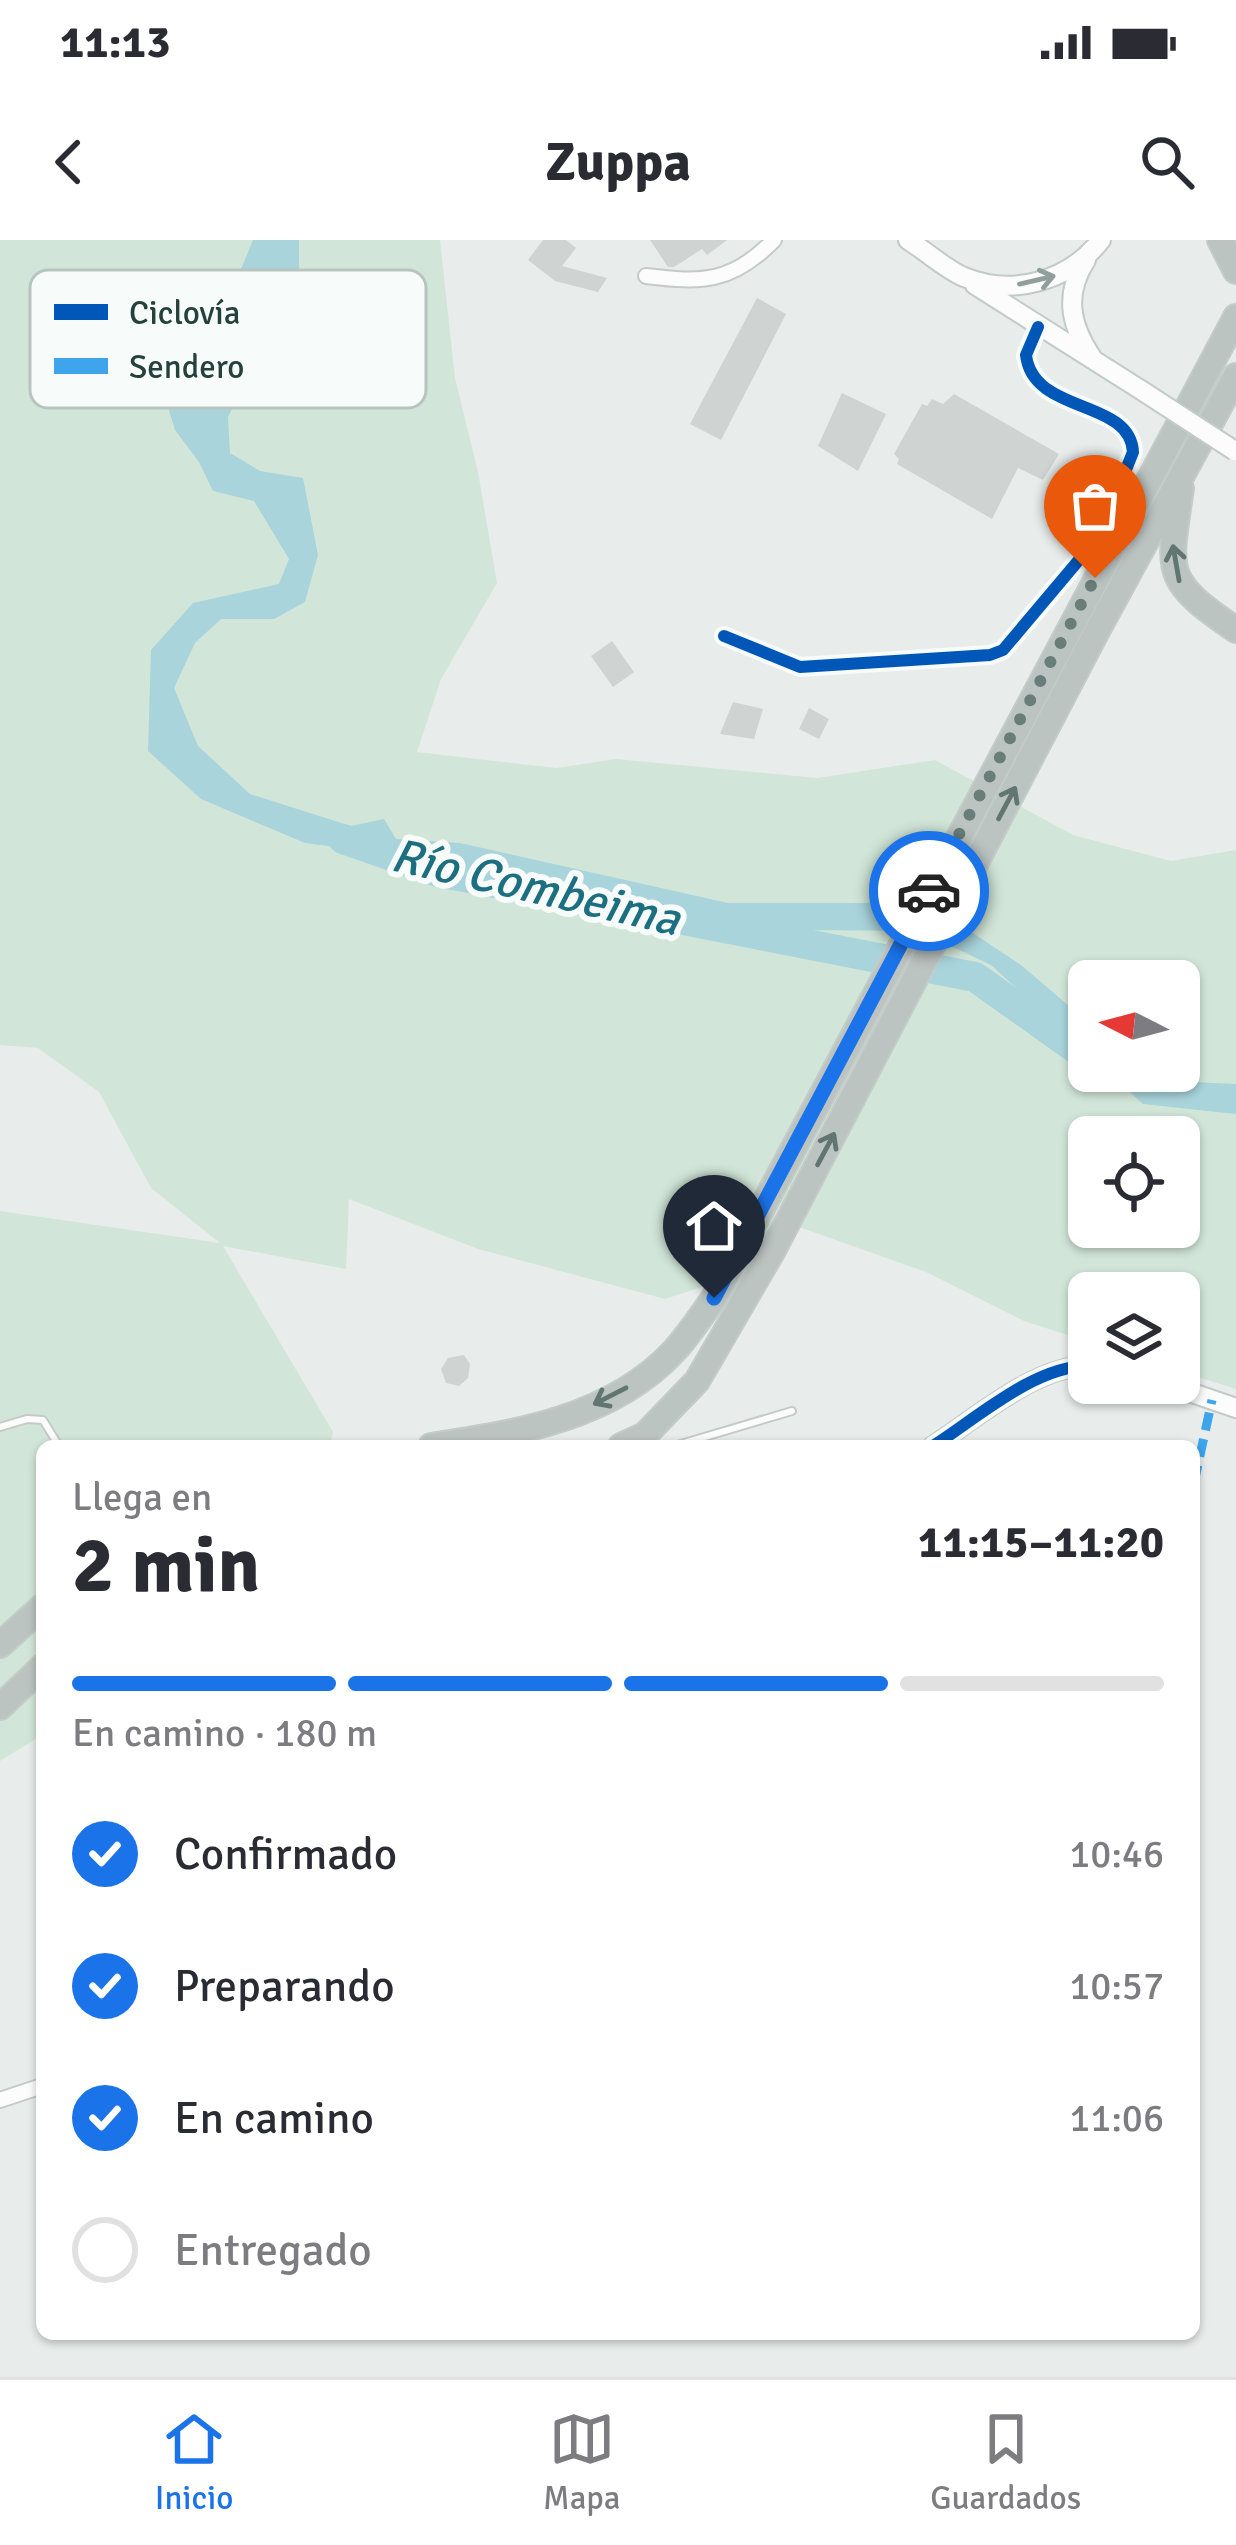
<!DOCTYPE html>
<html lang="es">
<head>
<meta charset="utf-8">
<style>
	body { margin:0; font-family:Signika,sans-serif; background:#f2f2f3; color:#2b2b33; height:100vh; display:flex; flex-direction:column; font-size:45px; white-space:nowrap }
	* { box-sizing:border-box; margin:0 }
	p { font-size:39px; color:#7c7c81 }
	.icon { flex:none; width:66px; height:66px; fill:none; stroke:currentColor; stroke-width:2; stroke-linecap:round; stroke-linejoin:round }
	.map { position:relative; flex:1; overflow:hidden }
	.details { position:absolute; left:36px; top:1200px; width:1164px; height:900px; display:flex; flex-direction:column; background:#fff; border-radius:18px; box-shadow:0 3px 9px #0004 }
	.details>* { flex:none }
	.needle { width:78px; rotate:276deg }
	.buttons { position:absolute; left:1068px; top:720px; display:grid; gap:24px }
	.buttons a { display:grid; place-items:center; width:132px; height:132px; border-radius:18px; background:#fff; box-shadow:0 3px 9px #0004; font-size:60px }
	.pin { position:absolute; display:grid; place-items:center; width:102px; height:102px; color:#fff; margin:-123px -51px; border-radius:50% 50% 50% 0; rotate:-45deg; box-shadow:0 0 12px #0007 }
	.pin .icon { rotate:45deg }
	.courier { position:absolute; display:grid; place-items:center; width:120px; height:120px; margin:-60px; border:9px solid #1a73e8; border-radius:50%; background:#fff; color:#222; box-shadow:0 3px 15px #0007 }
	.head em { font-style:normal; font-weight:700 }
	.head div { display:flex; flex-direction:column-reverse }
	.head { display:flex; align-items:center; justify-content:space-between; height:204px; padding:0 36px }
	h1 { font-size:78px; font-weight:700; line-height:90px }
	.bar { display:grid; grid-template-columns:repeat(4,1fr); gap:18px 12px; align-content:center; height:144px; padding:0 36px }
	.bar i { height:15px; border-radius:9px; background:#e1e1e2 }
	.bar .selected { background:#1a73e8 }
	.bar p { grid-column:span 4 }
	ol { padding:0 36px; list-style:none }
	li { display:flex; align-items:center; gap:36px; height:132px }
	li p { margin-inline-start:auto }
	li .icon { padding:12px; border-radius:50%; background:#1a73e8; color:#fff; stroke-width:4 }
	li:last-child { color:#7c7c81 }
	li i { width:66px; height:66px; border:6px solid #e1e1e2; border-radius:50% }
	.status { display:flex; justify-content:space-between; align-items:center; height:84px; padding:0 60px; background:#fff; direction:ltr }
	.status svg { height:33px; fill:currentColor }
	header { display:flex; justify-content:space-between; align-items:center; height:156px; padding:0 36px; background:#fff; font-size:54px; font-weight:700 }
	.tab-bar { display:flex; justify-content:space-around; align-items:center; height:168px; border-top:3px solid #e1e1e2; background:#fff; font-size:33px; color:#7c7c81 }
	.tab-bar a { display:grid; justify-items:center; gap:6px }
	.tab-bar .selected { color:#1a73e8 }
	.map>svg:first-child { display:block }
	.green { fill:#d1e6d8; fill-rule:evenodd }
	.water { fill:#a9d4db }
	.lines { fill:none; stroke-linecap:round; stroke-linejoin:round }
	.river { stroke:#a9d4db; stroke-width:30 }
	.building { fill:#cfd4d2 }
	.lane-casing { stroke:#c5cac8; stroke-width:10 }
	.street-casing { stroke:#c5cac8; stroke-width:18 }
	.secondary-casing { stroke:#c3cbc8; stroke-width:22 }
	.highway-casing { stroke:#c3ccc9; stroke-width:28 }
	.lane { stroke:#fcfcfc; stroke-width:6 }
	.street { stroke:#fcfcfc; stroke-width:14 }
	.secondary { stroke:#fcfcfc; stroke-width:18 }
	.highway { stroke:#bcc4c2; stroke-width:24 }
	.secondary-bridge-casing { stroke:#c3cbc8; stroke-width:22; stroke-linecap:butt }
	.secondary-bridge { stroke:#fcfcfc; stroke-width:18 }
	.quiet { stroke:#3ea4ec; stroke-width:9; stroke-dasharray:18 9; stroke-linecap:butt }
	.cycleway-casing { stroke:#f7fbf9; stroke-width:20 }
	.cycleway { stroke:#0057b8; stroke-width:12 }
	.oneway { stroke:#909f9b }
	.oneway2 { stroke:#617670 }
	.done { stroke:#697e78; stroke-width:12; stroke-dasharray:0 21.6 }
	.route { stroke:#1a73e8; stroke-width:15 }
	.labels { text-anchor:middle; stroke-width:12; stroke-linejoin:round; paint-order:stroke }
	.water-label { font-size:48px; font-style:italic; fill:#1c6f80; stroke:#f7fbf9 }
	.key { fill:#f7fbf9; stroke:#b8c4c0; stroke-width:3 }
	.key-label { font-size:33px; fill:#24423a }
</style>
</head>
<body>
<div class="status"><b>11:13</b><svg viewBox="0 0 49 12"><path d="M0 12V9h3v3zM5 12V6h3v6zM10 12V3h3v9zM15 12V0h3v12zM26 1h20v11H26zM47 4h2v5h-2z"/></svg></div>
<header><svg class="icon" aria-label="back" viewBox="0 0 24 24"><path d="M15 5l-7 7 7 7"/></svg>Zuppa<svg class="icon" aria-label="search" viewBox="0 0 24 24"><circle cx="10" cy="10" r="6"/><path d="M15 15l6 6"/></svg></header>
<div class="map">
<svg width="1236" height="2137" viewBox="0 0 1236 2137">
	<rect width="100%" height="100%" fill="#e8edeb"/>
	<!-- green -->
	<path class="green" d="M0,0H440L455,138L478,232L497,343L441,439L417,512L556,528L616,519L817,538L935,520L1073,595L1171,621L1236,610V1149L1179,1131V1053H1089V1102L1024,1081L926,1032L782,981L744,1033L665,1059L478,1009L349,959L346,1029L223,1006L333,1192L330,1206H42V1495L0,1521V971L220,1003L151,948L99,852L38,808L0,805ZM1089,741H1179V831H1089ZM1089,897H1179V987H1089Z"/>
	<!-- water -->
	<g class="water">
		<path d="M253,0H299V38L228,177L230,213L260,231L303,238L318,315L305,362L274,379H221L195,403L174,448L198,506L250,554L351,586L384,579L396,599L460,603L728,663H864L920,658L1021,725L1089,783V815L991,725L919,691L803,690L672,669L426,618L305,603L201,559L148,511L151,410L193,363L279,344L289,319L254,261L213,251L199,222L175,190L158,135L184,89L232,51Z"/>
		<path d="M1107,831H1168L1193,842L1236,844V874L1143,864Z"/>
	</g>
	<g class="lines">
		<!-- river -->
		<path class="river" d="M343,599L438,632L975,737L1089,818"/>
	</g>
	<!-- building -->
	<g class="building">
		<path d="M543,0H566L576,8L562,26L607,38L598,52L555,41L528,20Z"/>
		<path d="M650,0H727L707,15L702,9L674,27H668Z"/>
		<path d="M757,58L786,74L721,200L690,184Z"/>
		<path d="M842,153L886,174L858,231L818,206Z"/>
		<path d="M954,154L1059,214L1043,240L1018,228L992,279L897,224L899,219L894,214L922,164L927,166L932,159L943,164Z"/>
		<path d="M612,401L634,432L613,447L591,416Z"/>
		<path d="M733,462L763,469L754,499L720,494Z"/>
		<path d="M809,468L829,479L819,499L799,489Z"/>
		<path d="M464,1115L470,1124L468,1138L459,1146L446,1143L441,1129L448,1118Z"/>
	</g>
	<g class="lines">
		<defs>
			<g id="lane">
				<path d="M0,1187L27,1179L43,1180L59,1206"/>
				<path d="M674,1206L792,1171"/>
			</g>
			<g id="street">
				<path d="M646,36C702,43 732,43 774,0"/>
				<path d="M724,396L800,427L990,415L1003,410L1100,295L1133,212C1130,158 1033,175 1026,115L1038,87"/>
				<path d="M0,1860L42,1846"/>
			</g>
			<g id="secondary">
				<path d="M908,0C926,11 945,29 964,37C1013,57 1069,41 1101,0"/>
				<path d="M1086,20C1064,54 1070,84 1091,116"/>
				<path d="M975,45L1141,150"/>
				<path d="M1163,1143L1236,1168"/>
				<path d="M933,1206C977,1178 1036,1125 1089,1126"/>
			</g>
			<g id="highway">
				<path d="M1220,0L1236,31"/>
				<path d="M1181,248C1169,333 1161,339 1236,390"/>
				<path d="M431,1206C517,1193 612,1178 674,1111C689,1095 701,1076 714,1058L1236,77"/>
				<path d="M621,1206L645,1195L697,1141L772,1012L1097,391L1236,136"/>
				<path d="M0,1405L42,1367"/>
				<path d="M0,1467L42,1427"/>
			</g>
		</defs>
		<!-- lane casing -->
		<use href="#lane" class="lane-casing"/>
		<!-- street casing -->
		<use href="#street" class="street-casing"/>
		<!-- secondary casing -->
		<use href="#secondary" class="secondary-casing"/>
		<!-- highway casing -->
		<use href="#highway" class="highway-casing"/>
		<!-- lane -->
		<use href="#lane" class="lane"/>
		<!-- street -->
		<use href="#street" class="street"/>
		<!-- secondary -->
		<use href="#secondary" class="secondary"/>
		<!-- highway -->
		<use href="#highway" class="highway"/>
		<defs>
			<path id="secondary-bridge" d="M1141,150L1235,211"/>
		</defs>
		<!-- secondary-bridge casing -->
		<use href="#secondary-bridge" class="secondary-bridge-casing"/>
		<!-- secondary-bridge -->
		<use href="#secondary-bridge" class="secondary-bridge"/>
		<!-- quiet -->
		<path class="quiet" d="M1194,1243L1212,1160"/>
		<defs>
			<g id="cycleway">
				<path d="M724,396L800,427L990,415L1003,410L1100,295L1133,212C1130,158 1033,175 1026,115L1038,87"/>
				<path d="M933,1206C977,1178 1036,1125 1089,1126"/>
			</g>
		</defs>
		<!-- cycleway casing -->
		<use href="#cycleway" class="cycleway-casing"/>
		<!-- cycleway -->
		<use href="#cycleway" class="cycleway"/>
	</g>
	<!-- one-way arrows -->
	<defs><path id="oneway-shaft" d="M-6 0H5M1.5-3L5.5 0L1.5 3" fill="none" stroke-width="1.6" stroke-linecap="round" stroke-linejoin="round" transform="scale(3)"/></defs>
	<use class="oneway" href="#oneway-shaft" transform="translate(1037 40) rotate(-13)"/>
	<g class="oneway2">
		<use href="#oneway-shaft" transform="translate(1176 323) rotate(-100)"/>
		<use href="#oneway-shaft" transform="translate(1007 563) rotate(-62)"/>
		<use href="#oneway-shaft" transform="translate(826 909) rotate(-62)"/>
		<use href="#oneway-shaft" transform="translate(610 1156) rotate(153)"/>
	</g>
	<g class="lines">
		<!-- done -->
		<path class="done" d="M929,651L1095,338"/>
		<!-- route -->
		<path class="route" d="M714,1058L929,651"/>
	</g>
	<g class="labels">
		<!-- water labels -->
		<g class="water-label">
			<text transform="translate(536 646) rotate(13)" y="17">Río Combeima</text>
		</g>
	</g>
	<!-- legend -->
	<rect x="30" y="30" width="396" height="138" rx="18" class="key"/>
	<rect x="54" y="64" width="54" height="16" fill="#0057b8"/>
	<rect x="54" y="118" width="54" height="16" fill="#3ea4ec"/>
	<g class="key-label">
		<text x="129" y="84">Ciclovía</text>
		<text x="129" y="138">Sendero</text>
	</g>
</svg>
<div class="buttons">
<a><svg class="needle" viewBox="-14 -14 28 28"><path d="M0-13l5 13h-10z" fill="#e53935"/><path d="M0 13l5-13h-10z" fill="#7c7c81"/></svg></a>
<a><svg class="icon" aria-label="locate" viewBox="0 0 24 24"><circle cx="12" cy="12" r="6"/><path d="M12 2v4M12 18v4M2 12h4M18 12h4"/></svg></a>
<a><svg class="icon" aria-label="layers" viewBox="0 0 24 24"><path d="M12 4l9 5-9 5-9-5zM3 14l9 5 9-5"/></svg></a>
</div>
<div class="pin" style="left:1095px;top:338px;background:#ea580c"><svg class="icon" aria-label="bag" viewBox="0 0 24 24"><path d="M5 8h14l-1 12H6zM9 8a3 3 0 0 1 6 0"/></svg></div>
<div class="pin" style="left:714px;top:1058px;background:#1f2937"><svg class="icon" aria-label="home" viewBox="0 0 24 24"><path d="M3 11l9-7 9 7M6 9v11h12V9"/></svg></div>
<div class="courier" style="left:929px;top:651px"><svg class="icon" aria-label="car" viewBox="0 0 24 24"><path d="M5 17H2v-5l4-1 3-4h7l3 4 3 1v5h-3M9 17h6M6 11h13"/><circle cx="7" cy="17" r="2"/><circle cx="17" cy="17" r="2"/></svg></div>
<section class="details">
<div class="head"><div><h1>2 min</h1><p>Llega en</p></div><em>11:15–11:20</em></div>
<div class="bar"><i class="selected"></i><i class="selected"></i><i class="selected"></i><i></i><p>En camino · 180 m</p></div>
<ol>
<li><svg class="icon" aria-label="check" viewBox="0 0 24 24"><path d="M5 12l5 5 9-10"/></svg>Confirmado<p>10:46</p></li>
<li><svg class="icon" aria-label="check" viewBox="0 0 24 24"><path d="M5 12l5 5 9-10"/></svg>Preparando<p>10:57</p></li>
<li><svg class="icon" aria-label="check" viewBox="0 0 24 24"><path d="M5 12l5 5 9-10"/></svg>En camino<p>11:06</p></li>
<li><i></i>Entregado</li>
</ol>
</section>
</div>
<nav class="tab-bar">
<a class="selected"><svg class="icon" aria-label="home" viewBox="0 0 24 24"><path d="M3 11l9-7 9 7M6 9v11h12V9"/></svg>Inicio</a>
<a><svg class="icon" aria-label="map" viewBox="0 0 24 24"><path d="M3 6l6-2 6 2 6-2v14l-6 2-6-2-6 2zM9 4v14M15 6v14"/></svg>Mapa</a>
<a><svg class="icon" aria-label="saved" viewBox="0 0 24 24"><path d="M7 4h10v16l-5-4-5 4z"/></svg>Guardados</a>
</nav>
</body>
</html>
